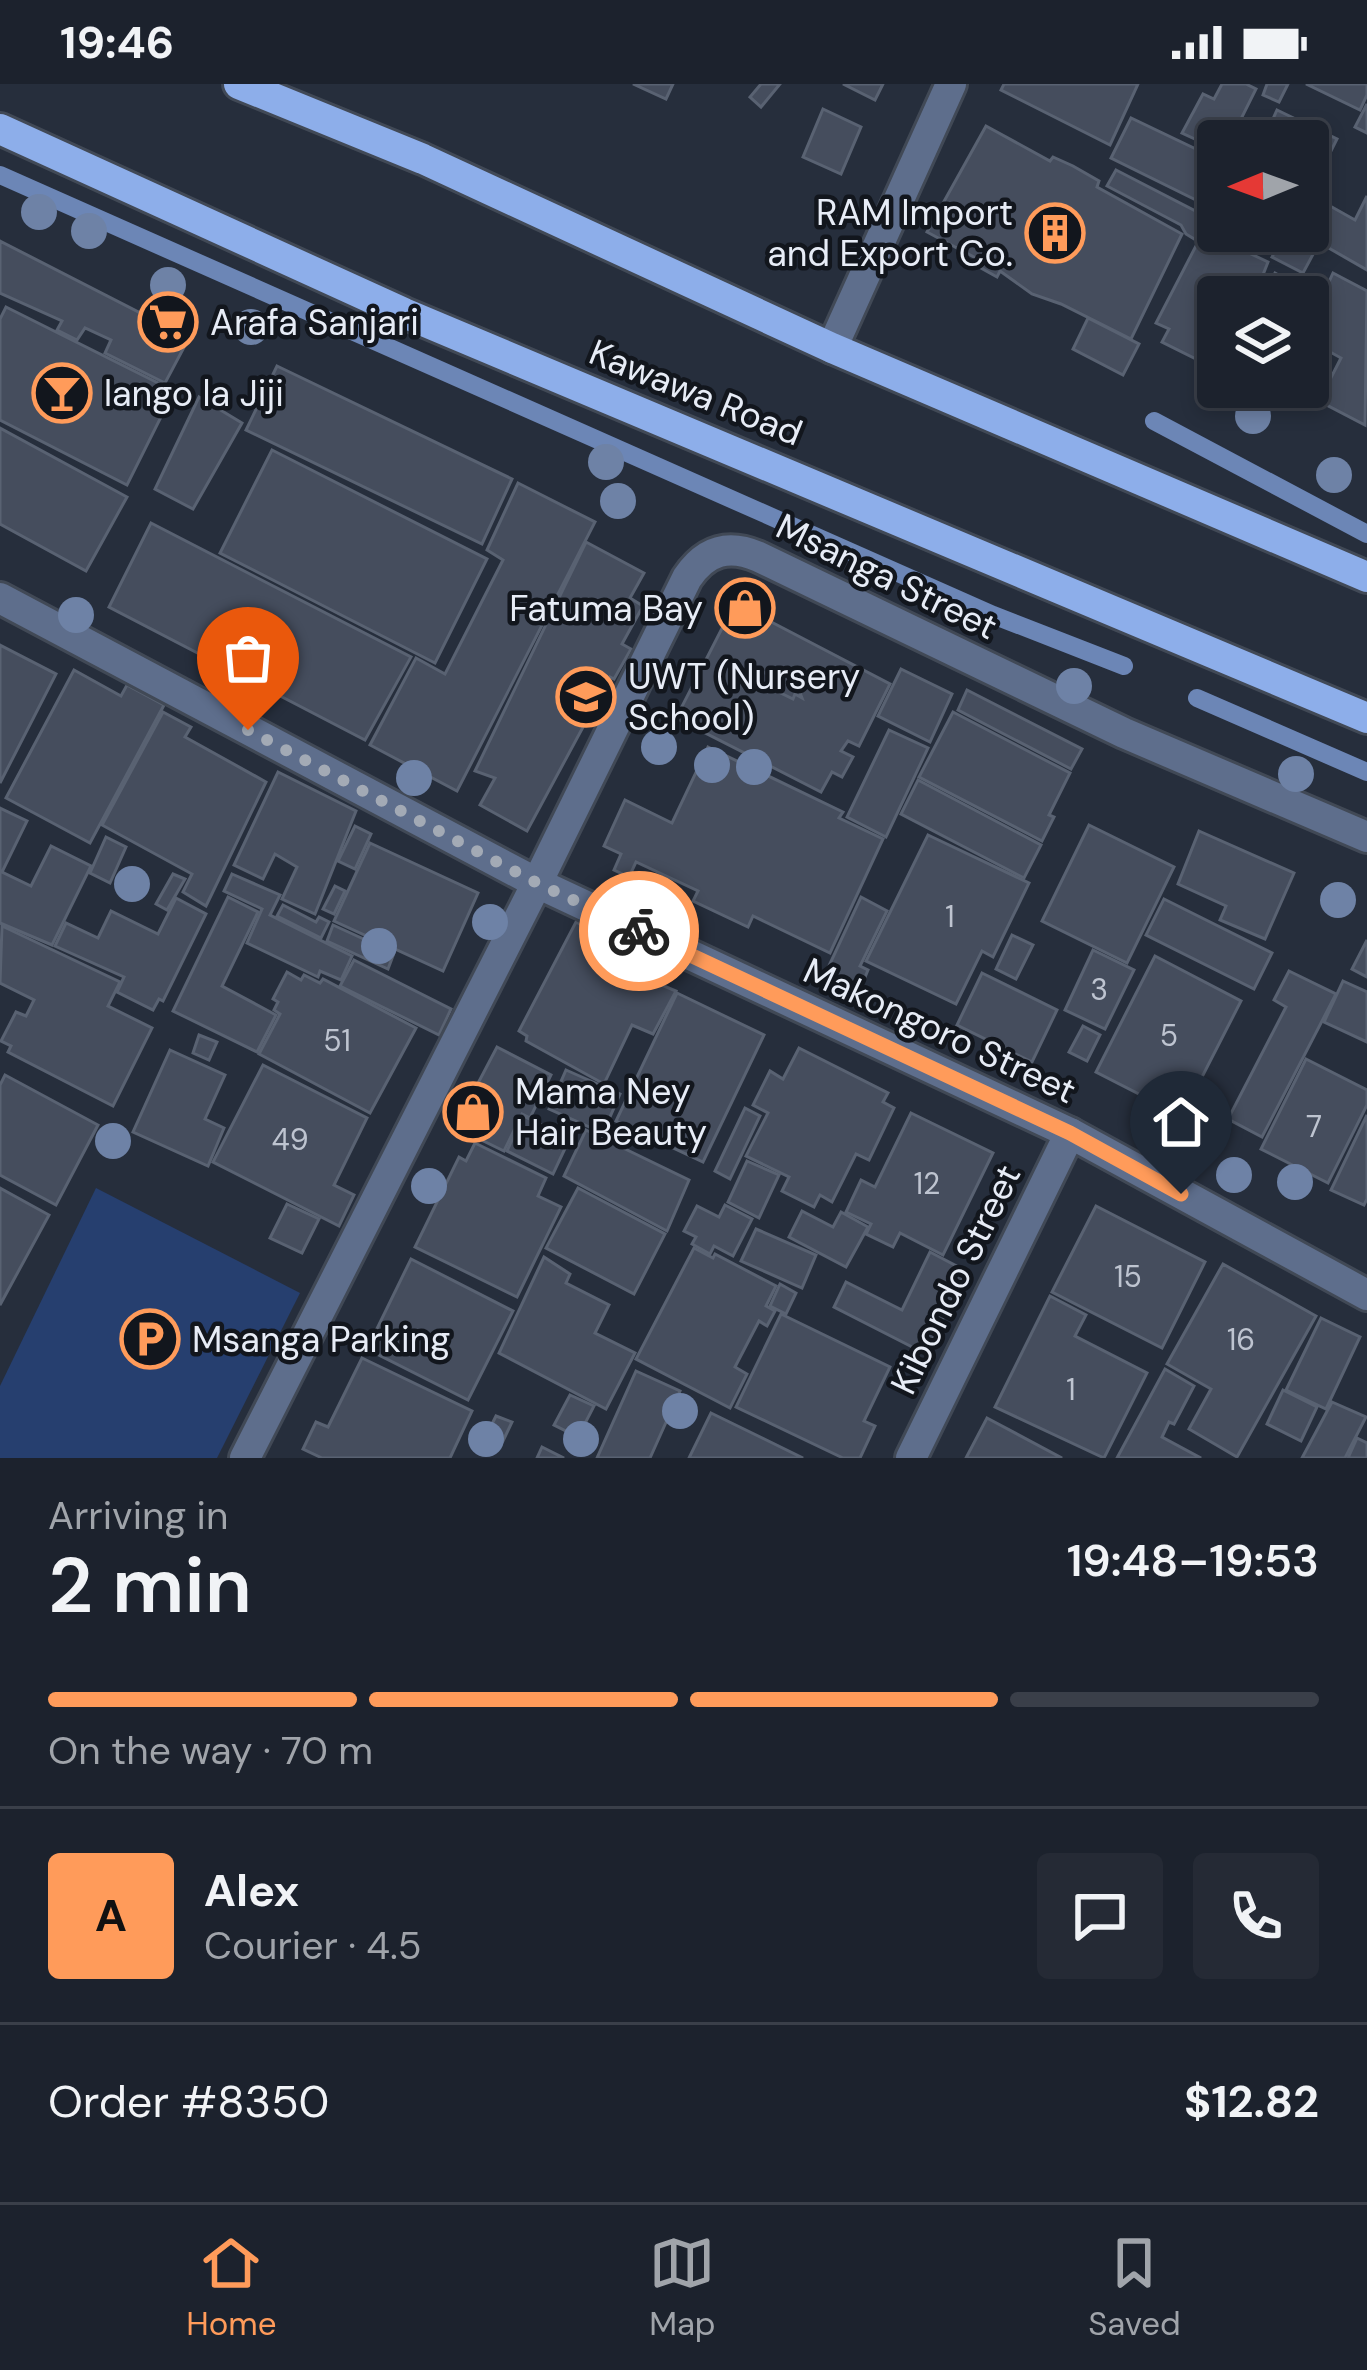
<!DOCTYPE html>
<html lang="en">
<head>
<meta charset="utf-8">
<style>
	body { margin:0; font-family:"DM Sans",sans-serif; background:#252a35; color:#f1f3f6; height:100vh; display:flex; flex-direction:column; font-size:45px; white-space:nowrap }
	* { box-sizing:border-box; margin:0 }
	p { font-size:39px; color:#a0a4aa }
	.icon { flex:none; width:66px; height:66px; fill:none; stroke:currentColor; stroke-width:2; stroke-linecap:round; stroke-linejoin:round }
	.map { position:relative; height:1374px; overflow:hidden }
	.sheet { display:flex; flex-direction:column; background:#1c222d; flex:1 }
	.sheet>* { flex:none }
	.needle { width:78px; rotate:269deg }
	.controls { position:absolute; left:1197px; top:36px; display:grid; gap:24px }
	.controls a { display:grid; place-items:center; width:132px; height:132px; border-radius:12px; background:#1c222d; box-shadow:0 6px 18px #0003,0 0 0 3px #3a3f49; font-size:60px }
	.pin { position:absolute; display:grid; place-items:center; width:102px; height:102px; color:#fff; margin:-123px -51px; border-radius:50% 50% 50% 0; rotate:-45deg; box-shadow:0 0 12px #0007 }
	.pin .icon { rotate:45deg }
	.courier { position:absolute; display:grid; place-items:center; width:120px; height:120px; margin:-60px; border:9px solid #ff9b5a; border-radius:50%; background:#fff; color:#222; box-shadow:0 3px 15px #0007 }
	.head em { font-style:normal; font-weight:600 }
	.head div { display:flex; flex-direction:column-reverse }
	.head { display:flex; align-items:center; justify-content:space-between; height:204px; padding:0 48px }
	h1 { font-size:78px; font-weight:600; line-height:90px }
	.bar { display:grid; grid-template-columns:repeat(4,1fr); gap:18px 12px; align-content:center; height:144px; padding:0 48px }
	.bar i { height:15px; border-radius:9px; background:#3a3f49 }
	.bar .selected { background:#ff9b5a }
	.bar p { grid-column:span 4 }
	.line { display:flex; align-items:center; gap:30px; padding:0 48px; border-top:3px solid #3a3f49 }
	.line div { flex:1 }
	.round { display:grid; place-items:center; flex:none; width:126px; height:126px; border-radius:12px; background:#252a35 }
	.status { display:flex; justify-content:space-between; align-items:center; height:84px; padding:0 60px; background:#1c222d; direction:ltr }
	.status svg { height:33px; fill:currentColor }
	.menu { display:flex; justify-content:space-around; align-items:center; height:168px; border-top:3px solid #3a3f49; background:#1c222d; font-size:33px; color:#a0a4aa }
	.menu a { display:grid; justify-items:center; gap:6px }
	.menu .selected { color:#ff9b5a }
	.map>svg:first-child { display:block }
	.green { fill:#263f6f }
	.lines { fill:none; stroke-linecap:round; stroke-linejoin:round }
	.stream { stroke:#6c86b6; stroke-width:18 }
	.building { fill:#454d5d; stroke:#596272; stroke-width:3 }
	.minor-casing { stroke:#414956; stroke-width:36 }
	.major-casing { stroke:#414956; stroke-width:36 }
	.minor { stroke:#5e6e8c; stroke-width:30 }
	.major { stroke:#8daeea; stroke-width:30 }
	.tree { fill:#6e82a6 }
	.done { stroke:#a3aab5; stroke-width:12; stroke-dasharray:0 21.6 }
	.route { stroke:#ff9b5a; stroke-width:15 }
	.labels { text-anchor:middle; stroke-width:9; stroke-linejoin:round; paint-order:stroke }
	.number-label { font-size:30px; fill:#bec4d0 }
	.poi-label { font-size:36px; fill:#e7ecf6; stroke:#12161d; text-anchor:start }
	.street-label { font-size:36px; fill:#e7ecf6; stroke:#12161d }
</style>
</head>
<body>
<div class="status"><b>19:46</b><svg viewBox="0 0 49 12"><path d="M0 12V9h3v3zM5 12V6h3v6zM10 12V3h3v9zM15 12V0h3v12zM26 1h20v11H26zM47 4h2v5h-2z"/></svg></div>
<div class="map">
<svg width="1367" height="1374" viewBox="0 0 1367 1374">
	<rect width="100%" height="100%" fill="#262e3c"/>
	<!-- green -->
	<path class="green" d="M96,1104L300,1209L217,1374H0V1302Z"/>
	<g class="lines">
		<!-- stream -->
		<g class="stream">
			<path d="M0,91L993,531L1124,582"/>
			<path d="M1154,337L1367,450"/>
			<path d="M1197,614L1367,688"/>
		</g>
	</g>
	<!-- building -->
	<g class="building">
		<path d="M633,0H673L666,15Z"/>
		<path d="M761,0H780L761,23L750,13Z"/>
		<path d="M843,0H883L875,16Z"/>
		<path d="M1004,0H1138L1110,61L1001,6Z"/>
		<path d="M1222,0H1246L1256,5L1230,57H1218V87L1213,86L1198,117L1111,74L1131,34L1196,65L1199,57L1182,49L1203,10L1214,15Z"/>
		<path d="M1267,0H1288L1279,18L1263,11Z"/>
		<path d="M1306,0H1367V11L1360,26Z"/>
		<path d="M1367,20V49L1355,43Z"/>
		<path d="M823,25L861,43L841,90L803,73Z"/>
		<path d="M1277,26L1337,55L1322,85L1308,78V57H1263Z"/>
		<path d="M986,42L1050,77L1053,73L1073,82L1099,97L1097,103L1182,150L1131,255L1061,220L1032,210L1000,187L997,193L981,184L985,179L927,148Z"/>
		<path d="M1116,86L1207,133L1196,156L1186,150L1181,141L1107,102Z"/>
		<path d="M1367,112V186L1306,151L1323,118L1355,136Z"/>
		<path d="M1286,147L1318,161L1303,189L1272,173Z"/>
		<path d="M1215,153L1268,178L1257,206L1240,196L1232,213H1218V252L1214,250L1200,277L1162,258L1169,245L1156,239L1199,156L1210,162Z"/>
		<path d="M0,157L189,254L165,299L105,269L111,256L85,244L77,256L57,246L62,237L0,209Z"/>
		<path d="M1275,189L1304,205L1299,213H1262Z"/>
		<path d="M1333,189L1367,207L1365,341L1319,317L1341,274L1323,264L1312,287L1308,285V213H1300L1306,203L1323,211Z"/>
		<path d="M6,223L174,307L127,401L0,336V235Z"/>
		<path d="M1088,234L1139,260L1123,291L1073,265Z"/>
		<path d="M277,282L512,395L482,460L246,346Z"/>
		<path d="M1265,303H1299L1292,317Z"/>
		<path d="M199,313L242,339L193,425L155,405Z"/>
		<path d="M0,344L127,413L86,487L0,440Z"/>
		<path d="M272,366L487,475L435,579L220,469Z"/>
		<path d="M518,399L595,438L457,707L370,661L416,574L445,590L503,476L487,466Z"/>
		<path d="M151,439L411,573L365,656L109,523Z"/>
		<path d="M586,458L644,489L630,514L643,522L622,560L631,565L614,595L610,593L527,747L480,721L495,694L475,687Z"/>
		<path d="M735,519L890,600L859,662L848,657L841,667L853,673L842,693L832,688L821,708L676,634Z"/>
		<path d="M0,561L56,590L0,699Z"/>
		<path d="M750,585L758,589L759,586L799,606L802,614L795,610L793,615L746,592Z"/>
		<path d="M901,585L952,610L930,658L878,632Z"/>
		<path d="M74,586L121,612L127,601L164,621L90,759L6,714Z"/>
		<path d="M967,606L1082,665L1071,685L958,626Z"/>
		<path d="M163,628L191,643L185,653L266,698L206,822L183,808L192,790L102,741Z"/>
		<path d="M953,628L1070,689L1049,731L1054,733L1042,757L919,693Z"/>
		<path d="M889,646L928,664L886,753L847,733Z"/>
		<path d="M708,663L843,728L839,734L883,755L830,869L753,832L748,843L693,817L698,807L636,778L629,793L614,786L621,770L604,762L625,716L672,739Z"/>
		<path d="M278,688L356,727L315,830L282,815L297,783L275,770L263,795L234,781Z"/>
		<path d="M918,696L1041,761L1024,794L901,730Z"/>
		<path d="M0,724L27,737L2,788L31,802L51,762L91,782L52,861L0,839Z"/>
		<path d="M1089,741L1174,783L1127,879L1042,837Z"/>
		<path d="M355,742L371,750L355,785L338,777Z"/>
		<path d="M1199,747L1294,789L1265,855L1220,836L1226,822L1178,800Z"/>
		<path d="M928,751L1029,799L993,873L982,867L956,920L866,877Z"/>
		<path d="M106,753L126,763L110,799L90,789Z"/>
		<path d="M370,759L478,809L443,887L334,837Z"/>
		<path d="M173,790L185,795L167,826L156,820Z"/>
		<path d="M232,790L280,811L270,831L352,872L341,896L320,887L318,893L247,859L262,825L224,807Z"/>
		<path d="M335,802L345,807L334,830L323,825Z"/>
		<path d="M228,813L258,828L222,902L276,931L257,968L173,927Z"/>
		<path d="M861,813L887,827L860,882L868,886L861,903L827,886Z"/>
		<path d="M176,814L206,830L163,917L159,915L153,926L117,908L124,893L55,862L66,839L98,854L111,827L158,850Z"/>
		<path d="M1164,815L1272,869L1254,905L1146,851Z"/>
		<path d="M283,821L316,838L319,833L329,838L321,854L277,832Z"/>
		<path d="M576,838L660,884L652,897L676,907L653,950L632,941L604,1000L526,957L527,952L519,947Z"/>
		<path d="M333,841L394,869L388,885L327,857Z"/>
		<path d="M2,842L120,898L108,922L152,944L113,1022L8,968L11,962L1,957L16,928L26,932L34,916L0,899Z"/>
		<path d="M1012,851L1033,861L1016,895L996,885Z"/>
		<path d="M1367,856V893L1352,885Z"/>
		<path d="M1093,866L1134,886L1105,945L1065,926Z"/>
		<path d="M1155,872L1241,917L1182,1032L1096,988Z"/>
		<path d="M354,876L451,925L439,951L340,902Z"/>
		<path d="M1289,887L1336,910L1262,1053L1228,1035L1286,923L1274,916Z"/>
		<path d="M287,888L301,896L304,891L320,899L323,895L416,944L370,1029L259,970L280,930L274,926L278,918L273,915Z"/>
		<path d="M982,889L1057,926L1032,978L957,941Z"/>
		<path d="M1343,897L1367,908V958L1324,938Z"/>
		<path d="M677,909L764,951L703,1078L616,1037Z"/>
		<path d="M1083,942L1100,951L1087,977L1069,968Z"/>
		<path d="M199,951L217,958L209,976L193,969Z"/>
		<path d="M497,963L551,991L530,1034L522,1030L504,1067L455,1043Z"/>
		<path d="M799,964L888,1009L883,1018L894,1024L869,1076L856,1070L832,1118L820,1111L814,1123L782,1107L789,1093L746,1072L768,1029L753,1021L770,987L783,995Z"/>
		<path d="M170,966L225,991L205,1035L224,1044L208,1082L133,1048Z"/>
		<path d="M1306,975L1367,1006V1021L1328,1099L1261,1065Z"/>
		<path d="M263,981L367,1034L334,1101L354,1111L339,1142L213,1078Z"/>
		<path d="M566,986L620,1010L603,1049L549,1025Z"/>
		<path d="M5,991L98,1041L56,1121L0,1091V1001Z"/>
		<path d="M745,1024L760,1032L730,1095L715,1087Z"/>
		<path d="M911,1029L993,1069L943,1171L900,1149L893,1163L866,1150L871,1140L846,1128L861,1096L875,1103Z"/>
		<path d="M1367,1031V1115L1364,1121L1331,1106Z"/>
		<path d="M523,1032L570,1054L553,1090L507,1067Z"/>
		<path d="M586,1046L689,1096L667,1147L564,1092Z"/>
		<path d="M475,1059L546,1094L538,1112L561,1123L517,1213L415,1163L459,1073L466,1077Z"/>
		<path d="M747,1077L779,1091L759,1134L728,1118Z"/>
		<path d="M0,1104L49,1131L0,1221Z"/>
		<path d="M578,1104L665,1150L634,1210L546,1164Z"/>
		<path d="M287,1120L319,1135L302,1169L270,1154Z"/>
		<path d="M725,1121L752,1135L733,1172L714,1162L710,1170L692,1160L696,1153L684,1147L697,1122L719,1133Z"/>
		<path d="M1096,1122L1205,1178L1162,1264L1052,1208Z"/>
		<path d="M802,1127L833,1143L841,1128L868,1143L846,1183L789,1153Z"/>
		<path d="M756,1145L816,1171L802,1204L741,1177Z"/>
		<path d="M694,1164L713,1174L715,1170L776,1202L766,1222L775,1227L767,1242L759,1237L735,1283L747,1290L730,1324L636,1275Z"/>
		<path d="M930,1168L966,1187L926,1270L834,1223L846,1198L902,1226Z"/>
		<path d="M544,1173L570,1190L566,1199L609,1221L595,1249L635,1269L606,1325L499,1269Z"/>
		<path d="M411,1175L513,1227L468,1316L367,1265Z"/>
		<path d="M1223,1180L1316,1232L1237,1373L1189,1345L1211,1305L1167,1280Z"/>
		<path d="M780,1200L796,1209L786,1230L770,1222Z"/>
		<path d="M1050,1212L1086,1231L1075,1252L1147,1289L1104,1374L995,1323Z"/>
		<path d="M781,1230L890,1283L864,1337L875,1342L860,1374H843L736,1323Z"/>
		<path d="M1321,1234L1360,1253L1326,1325L1286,1306Z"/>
		<path d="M362,1274L472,1327L450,1374H322L303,1365L316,1338L328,1343Z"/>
		<path d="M1165,1285L1194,1302L1174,1340L1169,1338L1162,1353L1201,1374H1117Z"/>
		<path d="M636,1287L680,1307L650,1374H597Z"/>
		<path d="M1283,1306L1317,1323L1301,1357L1267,1340Z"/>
		<path d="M570,1311L594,1322L578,1353L554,1341Z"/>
		<path d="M1332,1318L1366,1333L1345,1374H1302Z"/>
		<path d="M711,1329L803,1374H689Z"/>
		<path d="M496,1332L512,1338L503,1357L487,1350Z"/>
		<path d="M987,1334L1062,1374H966Z"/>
		<path d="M1357,1354L1367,1359V1374H1348Z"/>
		<path d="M542,1363L564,1374H537Z"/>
	</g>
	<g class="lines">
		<defs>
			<g id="minor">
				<path d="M832,264L951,0"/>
				<path d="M0,514L537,799L1070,1049L1367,1211"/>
				<path d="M245,1374L537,799L687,494C706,466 729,460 759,473L1124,649L1367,753"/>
				<path d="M911,1374L1070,1049"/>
			</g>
			<g id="major">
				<path d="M239,0L423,75L832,264L1367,493"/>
				<path d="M0,45L404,229L1367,634"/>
			</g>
		</defs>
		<!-- minor casing -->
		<use href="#minor" class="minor-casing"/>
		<!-- major casing -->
		<use href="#major" class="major-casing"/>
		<!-- minor -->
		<use href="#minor" class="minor"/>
		<!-- major -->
		<use href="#major" class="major"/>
	</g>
	<!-- trees -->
	<g class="tree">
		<circle cx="39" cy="128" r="18"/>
		<circle cx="89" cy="147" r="18"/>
		<circle cx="168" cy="201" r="18"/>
		<circle cx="251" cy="243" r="18"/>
		<circle cx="1253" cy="332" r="18"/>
		<circle cx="606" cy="378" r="18"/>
		<circle cx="1334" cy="391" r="18"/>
		<circle cx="618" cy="417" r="18"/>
		<circle cx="76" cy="531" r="18"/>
		<circle cx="1074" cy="602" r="18"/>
		<circle cx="659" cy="663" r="18"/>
		<circle cx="712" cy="681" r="18"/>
		<circle cx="754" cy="683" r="18"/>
		<circle cx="1296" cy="690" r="18"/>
		<circle cx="414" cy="694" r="18"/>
		<circle cx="132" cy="800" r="18"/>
		<circle cx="1338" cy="816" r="18"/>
		<circle cx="490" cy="838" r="18"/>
		<circle cx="379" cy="862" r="18"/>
		<circle cx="113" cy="1057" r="18"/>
		<circle cx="1201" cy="1057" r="18"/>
		<circle cx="1234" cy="1091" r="18"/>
		<circle cx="1295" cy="1098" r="18"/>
		<circle cx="429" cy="1102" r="18"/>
		<circle cx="680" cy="1327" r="18"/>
		<circle cx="486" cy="1355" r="18"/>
		<circle cx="581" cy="1355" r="18"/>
	</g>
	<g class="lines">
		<!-- done -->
		<path class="done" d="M248,646L537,799L639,847"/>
		<!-- route -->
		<path class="route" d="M639,847L1070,1049L1181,1110"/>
	</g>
	<!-- icons -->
	<defs>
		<symbol id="building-ring" viewBox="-11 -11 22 22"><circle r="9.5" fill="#12161d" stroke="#ff9b5a" stroke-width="1.5"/><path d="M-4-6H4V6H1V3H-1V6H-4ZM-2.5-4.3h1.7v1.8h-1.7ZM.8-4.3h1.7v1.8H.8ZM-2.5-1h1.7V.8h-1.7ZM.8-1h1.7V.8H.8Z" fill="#ff9b5a"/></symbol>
		<symbol id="supermarket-ring" viewBox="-11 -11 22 22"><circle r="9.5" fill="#12161d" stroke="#ff9b5a" stroke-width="1.5"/><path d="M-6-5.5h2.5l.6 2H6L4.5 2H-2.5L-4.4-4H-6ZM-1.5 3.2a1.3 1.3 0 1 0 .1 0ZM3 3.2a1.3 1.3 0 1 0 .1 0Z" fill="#ff9b5a"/></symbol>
		<symbol id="bar-ring" viewBox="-11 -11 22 22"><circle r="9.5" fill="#12161d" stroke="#ff9b5a" stroke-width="1.5"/><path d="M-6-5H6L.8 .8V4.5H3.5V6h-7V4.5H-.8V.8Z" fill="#ff9b5a"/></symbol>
		<symbol id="shop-ring" viewBox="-11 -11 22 22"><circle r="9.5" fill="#12161d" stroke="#ff9b5a" stroke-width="1.5"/><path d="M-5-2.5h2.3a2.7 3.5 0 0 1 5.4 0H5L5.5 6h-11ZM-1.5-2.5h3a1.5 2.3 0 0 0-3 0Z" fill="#ff9b5a"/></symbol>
		<symbol id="school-ring" viewBox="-11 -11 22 22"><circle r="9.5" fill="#12161d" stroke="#ff9b5a" stroke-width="1.5"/><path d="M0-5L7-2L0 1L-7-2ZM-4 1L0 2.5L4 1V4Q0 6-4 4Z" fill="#ff9b5a"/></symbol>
		<symbol id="parking-ring" viewBox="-11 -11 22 22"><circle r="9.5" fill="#12161d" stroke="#ff9b5a" stroke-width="1.5"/><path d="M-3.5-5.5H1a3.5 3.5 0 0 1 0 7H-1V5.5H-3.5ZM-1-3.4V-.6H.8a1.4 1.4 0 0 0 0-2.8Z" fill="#ff9b5a"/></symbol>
	</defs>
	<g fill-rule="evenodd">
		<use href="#building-ring" x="1022" y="116" width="66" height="66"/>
		<use href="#supermarket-ring" x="135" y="205" width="66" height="66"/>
		<use href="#bar-ring" x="29" y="276" width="66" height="66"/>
		<use href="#shop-ring" x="712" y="491" width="66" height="66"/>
		<use href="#school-ring" x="553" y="580" width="66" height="66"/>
		<use href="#shop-ring" x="440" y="995" width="66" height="66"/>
		<use href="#parking-ring" x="117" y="1222" width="66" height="66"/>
	</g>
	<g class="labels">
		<!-- number labels -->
		<g class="number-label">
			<text x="950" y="843">1</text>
			<text x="1099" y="916">3</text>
			<text x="1169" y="962">5</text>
			<text x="337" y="967">51</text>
			<text x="1314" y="1053">7</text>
			<text x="290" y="1066">49</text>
			<text x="927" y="1110">12</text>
			<text x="1128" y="1203">15</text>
			<text x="1241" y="1266">16</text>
			<text x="1071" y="1316">1</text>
		</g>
		<!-- poi labels -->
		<g class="poi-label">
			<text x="1013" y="141" text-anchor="end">RAM Import<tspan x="1013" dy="41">and Export Co.</tspan></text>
			<text x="210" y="251">Arafa Sanjari</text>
			<text x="104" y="322">lango la Jiji</text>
			<text x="703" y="537" text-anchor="end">Fatuma Bay</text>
			<text x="628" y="605">UWT (Nursery<tspan x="628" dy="41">School)</tspan></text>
			<text x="515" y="1020">Mama Ney<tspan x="515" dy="41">Hair Beauty</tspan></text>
			<text x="192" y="1268">Msanga Parking</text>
		</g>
		<!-- street labels -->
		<g class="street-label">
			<text transform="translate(696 308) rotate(22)" y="13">Kawawa Road</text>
			<text transform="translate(887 492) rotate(26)" y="13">Msanga Street</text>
			<text transform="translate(940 946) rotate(25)" y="13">Makongoro Street</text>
			<text transform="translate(955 1195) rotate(-64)" y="13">Kibondo Street</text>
		</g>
	</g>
</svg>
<div class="controls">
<a><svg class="needle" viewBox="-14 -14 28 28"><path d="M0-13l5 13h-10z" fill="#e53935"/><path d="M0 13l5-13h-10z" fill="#a0a4aa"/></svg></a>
<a><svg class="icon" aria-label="layers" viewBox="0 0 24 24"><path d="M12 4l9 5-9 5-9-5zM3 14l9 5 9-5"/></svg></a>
</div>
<div class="pin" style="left:248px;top:646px;background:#ea580c"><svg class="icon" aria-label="bag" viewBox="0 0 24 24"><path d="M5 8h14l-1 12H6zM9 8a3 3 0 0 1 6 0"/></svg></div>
<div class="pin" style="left:1181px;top:1110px;background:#1f2937"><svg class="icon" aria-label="home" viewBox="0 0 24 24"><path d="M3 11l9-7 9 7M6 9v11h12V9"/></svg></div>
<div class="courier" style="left:639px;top:847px"><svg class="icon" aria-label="bike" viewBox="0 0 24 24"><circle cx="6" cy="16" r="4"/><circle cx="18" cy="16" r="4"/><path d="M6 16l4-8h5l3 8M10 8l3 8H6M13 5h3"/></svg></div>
</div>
<section class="sheet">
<div class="head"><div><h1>2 min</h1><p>Arriving in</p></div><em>19:48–19:53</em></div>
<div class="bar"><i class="selected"></i><i class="selected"></i><i class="selected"></i><i></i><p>On the way · 70 m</p></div>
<div class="line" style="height:216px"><b class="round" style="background:#ff9b5a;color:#111">A</b><div><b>Alex</b><p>Courier · 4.5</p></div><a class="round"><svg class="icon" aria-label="chat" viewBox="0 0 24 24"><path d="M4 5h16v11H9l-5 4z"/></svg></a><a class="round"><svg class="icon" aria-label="phone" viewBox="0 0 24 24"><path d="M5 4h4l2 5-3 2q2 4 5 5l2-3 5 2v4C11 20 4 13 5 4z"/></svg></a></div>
<div class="line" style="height:156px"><div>Order #8350</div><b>$12.82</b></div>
</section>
<nav class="menu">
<a class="selected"><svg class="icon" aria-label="home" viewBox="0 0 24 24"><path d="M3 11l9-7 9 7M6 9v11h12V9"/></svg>Home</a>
<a><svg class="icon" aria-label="map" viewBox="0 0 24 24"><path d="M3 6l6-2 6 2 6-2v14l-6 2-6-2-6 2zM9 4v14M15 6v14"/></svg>Map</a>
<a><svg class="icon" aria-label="saved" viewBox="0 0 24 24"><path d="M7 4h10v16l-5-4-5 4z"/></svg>Saved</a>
</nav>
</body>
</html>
